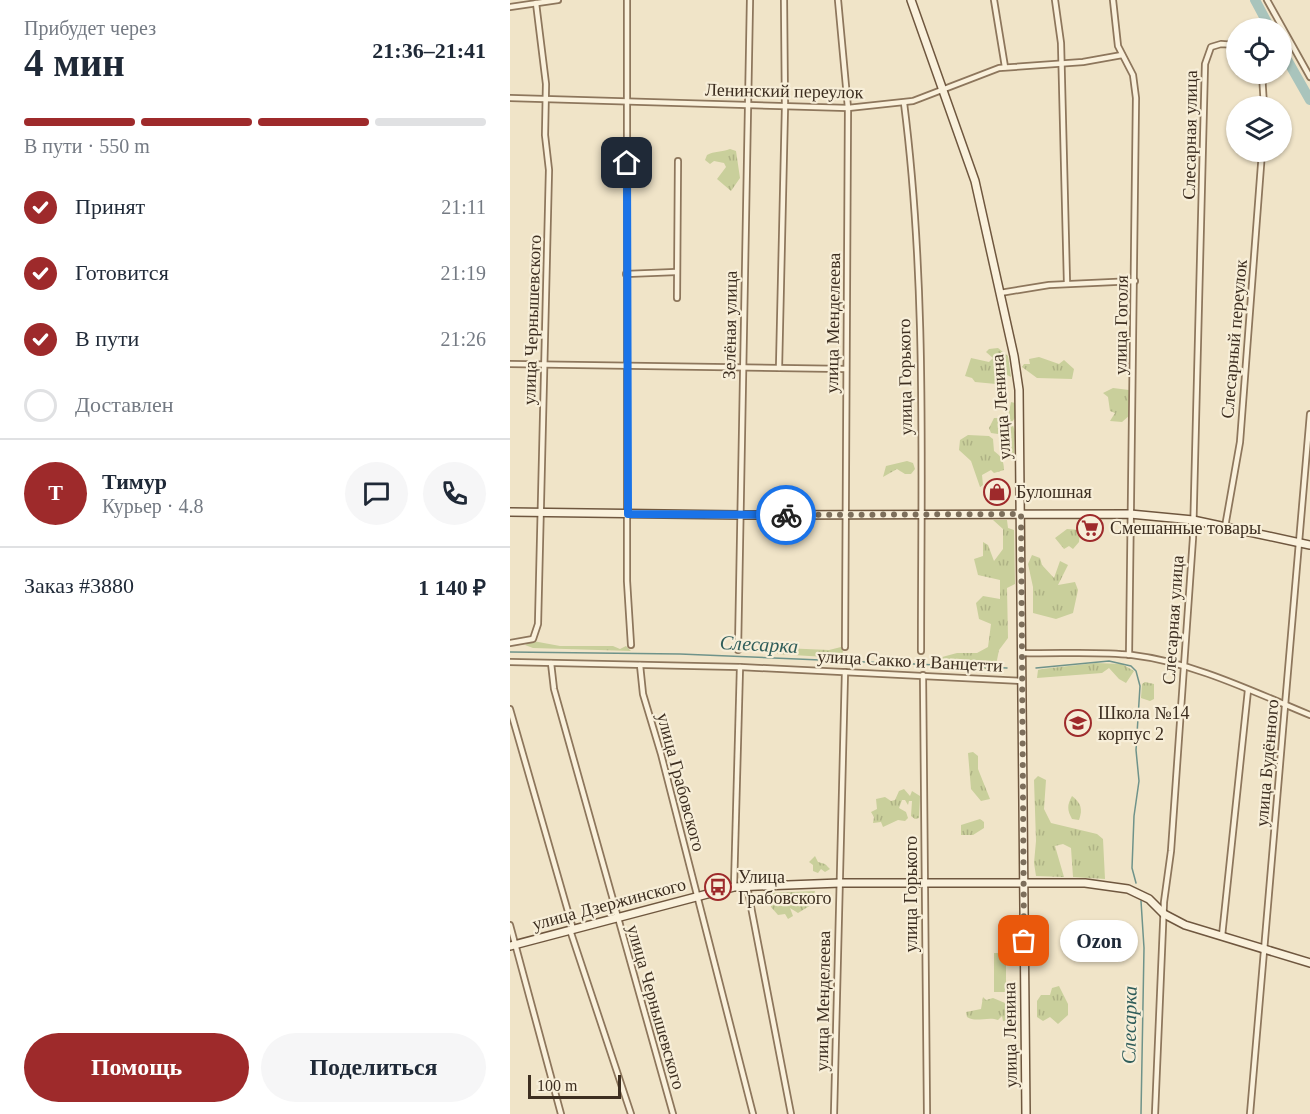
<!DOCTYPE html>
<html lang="ru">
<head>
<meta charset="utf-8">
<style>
	body { margin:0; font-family:Georgia,serif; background:#f6f6f7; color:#1f2937; height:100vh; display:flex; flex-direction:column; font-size:22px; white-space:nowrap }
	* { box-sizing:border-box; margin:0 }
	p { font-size:20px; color:#747a83 }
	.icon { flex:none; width:33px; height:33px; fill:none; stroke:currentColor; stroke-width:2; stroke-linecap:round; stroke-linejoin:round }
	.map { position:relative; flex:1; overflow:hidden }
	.details { display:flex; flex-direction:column; background:#fff; width:510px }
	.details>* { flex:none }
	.buttons { position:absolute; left:716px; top:18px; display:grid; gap:12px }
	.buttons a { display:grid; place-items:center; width:66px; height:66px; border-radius:50%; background:#fff; box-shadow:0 2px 4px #0004; font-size:30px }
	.scale { position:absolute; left:18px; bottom:15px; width:93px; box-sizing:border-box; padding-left:6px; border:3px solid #3d2e20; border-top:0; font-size:16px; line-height:21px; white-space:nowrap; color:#3d2e20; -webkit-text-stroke:4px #f7eed8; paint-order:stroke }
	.pin { position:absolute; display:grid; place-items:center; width:51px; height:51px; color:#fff; margin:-26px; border-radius:12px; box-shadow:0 3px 9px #0006 }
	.courier { position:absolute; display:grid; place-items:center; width:60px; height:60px; margin:-30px; border:4px solid #1a73e8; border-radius:50%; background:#fff; color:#222; box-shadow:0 2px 8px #0007 }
	.bubble { position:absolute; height:42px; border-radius:21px; background:#fff; box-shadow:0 2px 4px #0004; font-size:20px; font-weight:700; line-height:42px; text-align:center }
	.overview em { font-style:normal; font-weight:700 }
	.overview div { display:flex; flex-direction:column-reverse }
	.overview { display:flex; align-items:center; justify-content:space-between; height:102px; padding:0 24px }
	h1 { font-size:39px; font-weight:700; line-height:45px }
	.bar { display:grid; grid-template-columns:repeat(4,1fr); gap:9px 6px; align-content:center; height:72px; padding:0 24px }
	.bar i { height:8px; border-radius:4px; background:#e0e1e3 }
	.bar .current { background:#9e2a2b }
	.bar p { grid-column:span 4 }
	.line { display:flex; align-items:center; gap:15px; padding:0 24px; border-top:2px solid #e0e1e3 }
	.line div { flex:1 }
	.round { display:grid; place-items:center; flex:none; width:63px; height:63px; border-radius:32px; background:#f6f6f7 }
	ol { padding:0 24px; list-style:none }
	li { display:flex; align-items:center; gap:18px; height:66px }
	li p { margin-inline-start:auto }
	li .icon { padding:6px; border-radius:50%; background:#9e2a2b; color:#fff; stroke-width:4 }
	li:last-child { color:#747a83 }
	li i { width:33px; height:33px; border:3px solid #e0e1e3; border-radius:50% }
	.cta { display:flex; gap:12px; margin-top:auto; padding:12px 24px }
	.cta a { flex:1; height:69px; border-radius:36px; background:#9e2a2b; color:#fff; font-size:24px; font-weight:700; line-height:69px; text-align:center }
	.cta a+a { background:#f6f6f7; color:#1f2937 }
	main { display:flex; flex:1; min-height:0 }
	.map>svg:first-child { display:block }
	.grass { fill:url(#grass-tufts) }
	.park { fill:#c9cf9b }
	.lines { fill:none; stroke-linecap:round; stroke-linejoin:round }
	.stream { stroke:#6f938a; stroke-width:1.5 }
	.river { stroke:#a9c4bc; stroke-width:10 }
	.street-casing { stroke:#8d765c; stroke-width:8 }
	.secondary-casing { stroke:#6f573f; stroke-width:10 }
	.street { stroke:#faf1dc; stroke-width:4.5 }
	.secondary { stroke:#faf1dc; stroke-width:7 }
	.done { stroke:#7c6e5b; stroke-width:6; stroke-dasharray:0 10.8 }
	.route { stroke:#1a73e8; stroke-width:8 }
	.labels { text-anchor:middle; stroke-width:4.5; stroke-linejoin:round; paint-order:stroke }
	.street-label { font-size:18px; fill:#3d2e20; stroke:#f7eed8 }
	.poi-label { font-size:18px; fill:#3d2e20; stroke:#f7eed8; text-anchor:start }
	.water-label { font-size:20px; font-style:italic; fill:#2f5d5a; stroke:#f7eed8 }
</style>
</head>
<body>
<main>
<section class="details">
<div class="overview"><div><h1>4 мин</h1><p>Прибудет через</p></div><em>21:36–21:41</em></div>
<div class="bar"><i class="current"></i><i class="current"></i><i class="current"></i><i></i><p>В пути · 550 m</p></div>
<ol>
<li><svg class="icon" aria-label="check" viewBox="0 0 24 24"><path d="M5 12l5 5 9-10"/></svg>Принят<p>21:11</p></li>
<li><svg class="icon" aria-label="check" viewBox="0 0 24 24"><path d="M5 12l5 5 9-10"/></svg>Готовится<p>21:19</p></li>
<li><svg class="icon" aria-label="check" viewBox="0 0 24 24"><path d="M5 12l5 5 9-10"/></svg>В пути<p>21:26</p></li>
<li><i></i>Доставлен</li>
</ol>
<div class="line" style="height:108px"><b class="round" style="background:#9e2a2b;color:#fff">Т</b><div><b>Тимур</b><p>Курьер · 4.8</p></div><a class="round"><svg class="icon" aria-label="chat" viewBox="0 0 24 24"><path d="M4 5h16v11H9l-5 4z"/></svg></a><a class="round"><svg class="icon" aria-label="phone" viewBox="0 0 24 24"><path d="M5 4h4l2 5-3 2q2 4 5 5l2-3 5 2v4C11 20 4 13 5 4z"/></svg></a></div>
<div class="line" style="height:78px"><div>Заказ #3880</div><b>1 140 ₽</b></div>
<div class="cta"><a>Помощь</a><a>Поделиться</a></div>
</section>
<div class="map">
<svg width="800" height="1114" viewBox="0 0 800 1114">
	<defs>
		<pattern id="grass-tufts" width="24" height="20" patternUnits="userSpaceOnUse" patternTransform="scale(1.5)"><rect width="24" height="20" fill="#c9cf9b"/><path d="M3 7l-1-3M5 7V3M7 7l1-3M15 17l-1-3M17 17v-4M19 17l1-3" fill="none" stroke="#aeb285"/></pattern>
	</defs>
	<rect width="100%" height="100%" fill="#f0e4c8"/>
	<!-- grass -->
	<g class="grass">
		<path d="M220,149L226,151L230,178L221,191L207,179L216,167L214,163L204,161L200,164L195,160L197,155C204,151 212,152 220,149Z"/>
		<path d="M488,348L498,356L501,377L495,374L488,375L486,384L465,382L462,378L455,376L461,358L479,362L483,358L476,352L479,349Z"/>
		<path d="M529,357L549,364L554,360L564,369L562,379L527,378L512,367L514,364H520L519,359Z"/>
		<path d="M603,388L619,390L620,415L612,422L600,421L605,413L600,411L598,397L593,393Z"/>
		<path d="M501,402L505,403L507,415L502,422L505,432L504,454L501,455L496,452L495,435L481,433L479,428L484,418H491L494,423L497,422Z"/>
		<path d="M458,435L479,436L483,439L484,451C491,456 494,461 494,470L484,473L481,470L472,475L473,485L470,487L461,461L449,450L450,440Z"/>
		<path d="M397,461L403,463L405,469L401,474H395L387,469L373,477L376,466Z"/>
		<path d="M483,520H497L498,528L504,530L505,584L497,588L498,638L489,650L486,665C468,675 461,670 443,667C433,665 429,667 421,660L447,653H467L478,647L481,624L469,619L466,603L473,596L490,599V580L468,575L464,559L473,556V542L478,545L484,561L493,549V529Z"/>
		<path d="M557,529L570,530L569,542L563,549L559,546L554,549L545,538Z"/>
		<path d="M522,555L530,558L532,565L544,578L550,561L558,565L548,585L565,582L568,590L563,613L546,619L523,613V587L518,564Z"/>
		<path d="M23,641L50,646H103L110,649L116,646L121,651L23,648L15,645Z"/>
		<path d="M331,647L333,651L331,658L267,654L269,649L273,648L319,650Z"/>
		<path d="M586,663L612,664L624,671L616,683L609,679L599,668L592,673L527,678L528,670L532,669Z"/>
		<path d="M635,682L644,684V699L640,701L631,698L632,684Z"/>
		<path d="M463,752L468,756V769L480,799L471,801L461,789L458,753Z"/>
		<path d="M528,776L536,780L534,809L541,823L587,834L593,839L595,879L563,877L561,848L553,844L545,846L554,877L526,876L524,863L526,841L524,780Z"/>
		<path d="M394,789L400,796L402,791L410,796L409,818L405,819L401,816L402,801H399L398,805L395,800H392L389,808L396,812L398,818L395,821L388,820L373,827L371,822L363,823L364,817L361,812L367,809L366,799L375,797L381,801L385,800L389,791Z"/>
		<path d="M562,796C571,803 573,809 569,820L562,819C557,810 557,805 562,796Z"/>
		<path d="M470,819L474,822V828L463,835H451V825Z"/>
		<path d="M305,856L308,862L315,864L320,869L315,872L311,869L308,873L303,871V865L299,862Z"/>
		<path d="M305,891L301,905L288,913L280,908L283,916L278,919L275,914L268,915L261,907L260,893Z"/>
		<path d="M549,986L558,1004V1015L548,1024L540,1017L533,1021L527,1017V1001L531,995H540L542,988Z"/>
		<path d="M473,997L476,1000L483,998L500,1005L502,1019L493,1021L492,1016L488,1020C478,1016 466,1023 457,1017L456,1012L471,1009Z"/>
	</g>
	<!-- park -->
	<rect class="park" x="484" y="953" width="12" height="39"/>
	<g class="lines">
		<!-- stream -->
		<g class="stream">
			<path d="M0,652L170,654L497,668"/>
			<path d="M526,668L599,661L621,666L626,671L630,686L626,750L629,781L624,816L622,868L626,883"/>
			<path d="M631,901L634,948L631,1114"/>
		</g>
		<!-- river -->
		<g class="river">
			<path d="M745,0L760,28"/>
			<path d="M771,49L800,100"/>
		</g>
		<defs>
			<g id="street">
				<path d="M117,0V581L121,645"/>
				<path d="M328,0L338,108L335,647"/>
				<path d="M484,0L495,67"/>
				<path d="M545,0L551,43L557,283"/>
				<path d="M603,0L608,46L623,75L626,98L619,655"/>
				<path d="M757,0L800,77"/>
				<path d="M0,7L48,0"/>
				<path d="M752,74L754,106"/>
				<path d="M0,98L338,108L403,101L489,68L573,62L612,55"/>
				<path d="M394,103C417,283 411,470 411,651"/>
				<path d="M116,274L166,272"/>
				<path d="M490,293L539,285L625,281"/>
				<path d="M167,298L168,161"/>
				<path d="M0,364L336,369"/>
				<path d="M269,368L275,107L274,0"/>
				<path d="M715,527L730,442L752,152"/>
				<path d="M0,643L23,639L28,624L39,170L35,135L36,84L26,3"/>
				<path d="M228,650L240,0"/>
				<path d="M512,653C548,654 586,651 622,655C682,662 744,692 800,715"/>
				<path d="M0,662L230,667L512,681"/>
				<path d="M41,663L44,689L163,1114"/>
				<path d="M130,665L133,694L151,754L243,1114"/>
				<path d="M413,675L417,1114"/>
				<path d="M0,709L63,929"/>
				<path d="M237,886L281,1114"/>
				<path d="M224,887L230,667"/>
				<path d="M0,925L51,1114"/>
				<path d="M60,930L121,1114"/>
				<path d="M712,936L738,690"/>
				<path d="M324,1114L335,672"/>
				<path d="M645,1114L654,902L661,851L683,538L695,64L701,47L711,44L726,45"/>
				<path d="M740,1114L800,414"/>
			</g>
			<g id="secondary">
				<path d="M401,0L465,181L504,356L509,390L516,1114"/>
				<path d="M0,512L231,515L620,514L683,520L800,545"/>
				<path d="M0,946L224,887L330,883H575L618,889L639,899L654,914L675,925L800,963"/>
			</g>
		</defs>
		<!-- street casing -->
		<use href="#street" class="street-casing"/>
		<!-- secondary casing -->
		<use href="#secondary" class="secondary-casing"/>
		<!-- street -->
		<use href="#street" class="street"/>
		<!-- secondary -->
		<use href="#secondary" class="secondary"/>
	</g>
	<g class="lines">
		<!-- done -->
		<path class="done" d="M276,515L511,514L514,941"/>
		<!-- route -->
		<path class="route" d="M117,163L118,514L276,515"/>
	</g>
	<!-- icons -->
	<defs>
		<symbol id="shop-ring" viewBox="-11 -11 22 22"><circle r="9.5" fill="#f7eed8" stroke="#9e2a2b" stroke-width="1.5"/><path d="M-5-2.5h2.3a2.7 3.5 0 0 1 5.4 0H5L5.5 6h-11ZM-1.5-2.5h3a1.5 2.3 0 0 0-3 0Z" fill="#9e2a2b"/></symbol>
		<symbol id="supermarket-ring" viewBox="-11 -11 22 22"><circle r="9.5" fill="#f7eed8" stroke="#9e2a2b" stroke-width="1.5"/><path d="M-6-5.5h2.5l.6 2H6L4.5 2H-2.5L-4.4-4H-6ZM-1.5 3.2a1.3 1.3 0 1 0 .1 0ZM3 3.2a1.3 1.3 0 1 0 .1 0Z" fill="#9e2a2b"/></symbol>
		<symbol id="school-ring" viewBox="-11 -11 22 22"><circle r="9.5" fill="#f7eed8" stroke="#9e2a2b" stroke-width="1.5"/><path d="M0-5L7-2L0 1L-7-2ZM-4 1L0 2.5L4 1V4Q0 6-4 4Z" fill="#9e2a2b"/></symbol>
		<symbol id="bus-ring" viewBox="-11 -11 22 22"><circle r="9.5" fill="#f7eed8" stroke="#9e2a2b" stroke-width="1.5"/><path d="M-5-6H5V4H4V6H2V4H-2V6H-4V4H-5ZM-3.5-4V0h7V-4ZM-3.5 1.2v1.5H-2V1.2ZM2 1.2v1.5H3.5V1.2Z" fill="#9e2a2b"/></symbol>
	</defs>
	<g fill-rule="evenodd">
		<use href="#shop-ring" x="472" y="477" width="30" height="30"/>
		<use href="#supermarket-ring" x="565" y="513" width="30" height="30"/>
		<use href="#school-ring" x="553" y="708" width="30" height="30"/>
		<use href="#bus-ring" x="193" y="872" width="30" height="30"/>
	</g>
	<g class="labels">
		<!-- street labels -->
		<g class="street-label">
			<text transform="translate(274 91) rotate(1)" y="6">Ленинский переулок</text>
			<text transform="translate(680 135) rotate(-89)" y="6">Слесарная улица</text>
			<text transform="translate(22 320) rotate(-88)" y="6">улица Чернышевского</text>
			<text transform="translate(323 323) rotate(-89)" y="6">улица Менделеева</text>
			<text transform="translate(220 325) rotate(-89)" y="6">Зелёная улица</text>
			<text transform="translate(611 325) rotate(-89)" y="6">улица Гоголя</text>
			<text transform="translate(724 339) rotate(-85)" y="6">Слесарный переулок</text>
			<text transform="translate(395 377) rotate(-91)" y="6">улица Горького</text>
			<text transform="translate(491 407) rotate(-94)" y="6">улица Ленина</text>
			<text transform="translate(663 620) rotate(-86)" y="6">Слесарная улица</text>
			<text transform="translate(400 661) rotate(3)" y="6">улица Сакко и Ванцетти</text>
			<text transform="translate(757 763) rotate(-85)" y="6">улица Будённого</text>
			<text transform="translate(171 782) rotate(75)" y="6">улица Грабовского</text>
			<text transform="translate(401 894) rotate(-90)" y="6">улица Горького</text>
			<text transform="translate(99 904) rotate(-15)" y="6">улица Дзержинского</text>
			<text transform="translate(313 1001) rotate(-89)" y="6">улица Менделеева</text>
			<text transform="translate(146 1007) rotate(74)" y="6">улица Чернышевского</text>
			<text transform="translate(500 1035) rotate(-91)" y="6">улица Ленина</text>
		</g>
		<!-- poi labels -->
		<g class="poi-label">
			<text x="506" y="498">Булошная</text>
			<text x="600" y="534">Смешанные товары</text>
			<text x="588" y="719">Школа №14<tspan x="588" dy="21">корпус 2</tspan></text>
			<text x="228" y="883">Улица<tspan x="228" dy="21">Грабовского</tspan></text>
		</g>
		<!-- water labels -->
		<g class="water-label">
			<text transform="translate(249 644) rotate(3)" y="7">Слесарка</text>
			<text transform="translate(619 1025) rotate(-89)" y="7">Слесарка</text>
		</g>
	</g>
</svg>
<div class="buttons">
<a><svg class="icon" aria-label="locate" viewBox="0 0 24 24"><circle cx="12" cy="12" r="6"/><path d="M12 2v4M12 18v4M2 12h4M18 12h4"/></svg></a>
<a><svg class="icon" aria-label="layers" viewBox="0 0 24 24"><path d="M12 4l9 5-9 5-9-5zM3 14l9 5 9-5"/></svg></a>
</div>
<div class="scale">100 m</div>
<div class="pin" style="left:514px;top:941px;background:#ea580c"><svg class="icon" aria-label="bag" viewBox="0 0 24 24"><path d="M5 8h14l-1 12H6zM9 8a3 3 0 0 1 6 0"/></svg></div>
<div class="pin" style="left:117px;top:163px;background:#1f2937"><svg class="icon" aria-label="home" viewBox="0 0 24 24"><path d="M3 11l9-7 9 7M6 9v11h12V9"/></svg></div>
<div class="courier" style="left:276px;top:515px"><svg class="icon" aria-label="bike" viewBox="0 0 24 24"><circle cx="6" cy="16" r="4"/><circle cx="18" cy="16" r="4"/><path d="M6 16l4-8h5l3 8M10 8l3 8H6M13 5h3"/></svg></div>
<div class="bubble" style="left:550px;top:920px;width:78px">Ozon</div>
</div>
</main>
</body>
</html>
